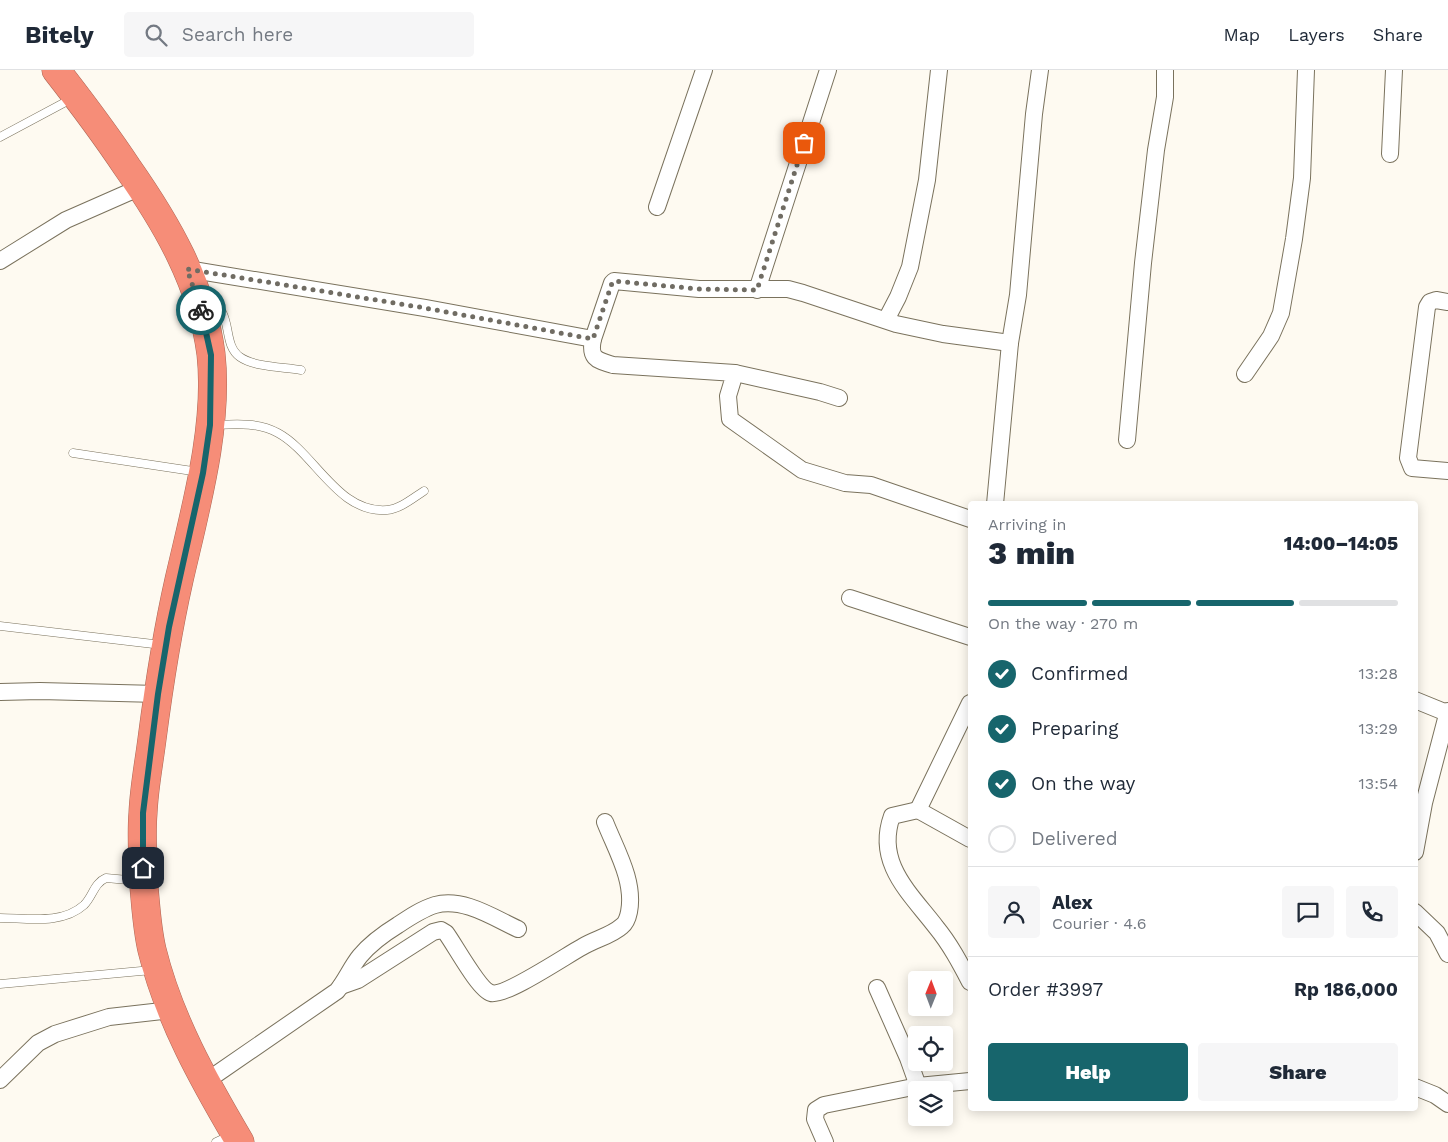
<!DOCTYPE html>
<html lang="en">
<head>
<meta charset="utf-8">
<style>
	body { margin:0; font-family:"Work Sans",sans-serif; background:#f6f6f7; color:#1f2937; height:100vh; display:flex; flex-direction:column; font-size:19px; white-space:nowrap }
	* { box-sizing:border-box; margin:0 }
	p { font-size:16px; color:#747a83 }
	.icon { flex:none; width:28px; height:28px; fill:none; stroke:currentColor; stroke-width:2; stroke-linecap:round; stroke-linejoin:round }
	.map { position:relative; flex:1; overflow:hidden }
	.drawer { position:absolute; left:968px; top:431px; width:450px; height:610px; display:flex; flex-direction:column; background:#fff; border-radius:5px; box-shadow:0 2px 12px #0003 }
	.drawer>* { flex:none }
	.needle { width:32px; rotate:1deg }
	.buttons { position:absolute; left:908px; top:901px; display:grid; gap:10px }
	.buttons a { display:grid; place-items:center; width:45px; height:45px; border-radius:5px; background:#fff; box-shadow:0 2px 12px #0003; font-size:25px }
	.pin { position:absolute; display:grid; place-items:center; width:42px; height:42px; color:#fff; margin:-21px; border-radius:10px; box-shadow:0 2px 8px #0006 }
	.courier { position:absolute; display:grid; place-items:center; width:50px; height:50px; margin:-25px; border:4px solid #17656c; border-radius:50%; background:#fff; color:#222; box-shadow:0 1px 6px #0007 }
	.summary em { font-style:normal; font-weight:800 }
	.summary div { display:flex; flex-direction:column-reverse }
	.summary { display:flex; align-items:center; justify-content:space-between; height:85px; padding:0 20px }
	h1 { font-size:32px; font-weight:800; line-height:38px }
	.bar { display:grid; grid-template-columns:repeat(4,1fr); gap:8px 5px; align-content:center; height:60px; padding:0 20px }
	.bar i { height:6px; border-radius:4px; background:#e0e1e3 }
	.bar .on { background:#17656c }
	.bar p { grid-column:span 4 }
	.line { display:flex; align-items:center; gap:12px; padding:0 20px; border-top:1px solid #e0e1e3 }
	.line div { flex:1 }
	.round { display:grid; place-items:center; flex:none; width:52px; height:52px; border-radius:5px; background:#f6f6f7 }
	ol { padding:0 20px; list-style:none }
	li { display:flex; align-items:center; gap:15px; height:55px }
	li p { margin-inline-start:auto }
	li .icon { padding:5px; border-radius:50%; background:#17656c; color:#fff; stroke-width:4 }
	li:last-child { color:#747a83 }
	li i { width:28px; height:28px; border:2px solid #e0e1e3; border-radius:50% }
	.cta { display:flex; gap:10px; margin-top:auto; padding:10px 20px }
	.cta a { flex:1; height:58px; border-radius:5px; background:#17656c; color:#fff; font-size:20px; font-weight:800; line-height:58px; text-align:center }
	.cta a+a { background:#f6f6f7; color:#1f2937 }
	header { display:flex; align-items:center; gap:30px; box-sizing:border-box; height:70px; padding:0 25px; background:#fff; border-bottom:1px solid #e0e1e3 }
	header strong { font-size:24px }
	nav { display:flex; gap:28px; margin-inline-start:auto; font-size:18px }
	.search { width:350px; height:45px; background:#f6f6f7; display:flex; align-items:center; gap:12px; box-sizing:border-box; padding:0 18px; border-radius:5px; color:#747a83; font-size:19px }
	.map>svg:first-child { display:block }
	.lines { fill:none; stroke-linecap:round; stroke-linejoin:round }
	.lane-casing { stroke:#7a725d; stroke-width:9 }
	.street-casing { stroke:#7a725d; stroke-width:18 }
	.highway-casing { stroke:#ac6756; stroke-width:29 }
	.lane { stroke:#fff; stroke-width:8 }
	.street { stroke:#fff; stroke-width:16 }
	.highway { stroke:#f68d78; stroke-width:28 }
	.done { stroke:#706c63; stroke-width:5; stroke-dasharray:0 9 }
	.route { stroke:#17656c; stroke-width:6 }
</style>
</head>
<body>
<header>
<strong>Bitely</strong>
<div class="search"><svg class="icon" aria-label="search" viewBox="0 0 24 24"><circle cx="10" cy="10" r="6"/><path d="M15 15l6 6"/></svg>Search here</div>
<nav><a>Map</a><a>Layers</a><a>Share</a></nav>
</header>
<div class="map">
<svg width="1448" height="1072" viewBox="0 0 1448 1072">
	<rect width="100%" height="100%" fill="#fefaf1"/>
	<g class="lines">
		<defs>
			<g id="lane">
				<path d="M0,67L73,28"/>
				<path d="M206,231C236,238 220,273 240,287C254,297 284,297 301,300"/>
				<path d="M214,355C236,354 258,352 278,363C315,383 338,444 387,440C400,439 413,428 424,421"/>
				<path d="M73,383L199,402"/>
				<path d="M0,556L162,575"/>
				<path d="M0,848C27,848 62,855 84,835C93,826 94,813 106,808L139,811"/>
				<path d="M0,914L152,900"/>
				<path d="M216,1072L231,1065"/>
			</g>
			<g id="street">
				<path d="M1390,84L1394,0"/>
				<path d="M657,137L704,0"/>
				<path d="M0,191L66,150L141,117"/>
				<path d="M187,199L425,238L593,269L612,213L614,211L699,219H788L803,223L896,254L943,264L1010,273"/>
				<path d="M757,220L828,0"/>
				<path d="M1448,232L1436,230L1430,232L1427,237L1408,388L1412,398L1448,401"/>
				<path d="M886,250L898,227L910,197L927,110L939,0"/>
				<path d="M593,269C589,289 597,290 613,295L735,303L728,326L730,349L802,400L845,413L871,415L970,449"/>
				<path d="M735,303L820,322L839,328"/>
				<path d="M1245,304L1271,266L1281,243L1294,169L1302,108L1306,0"/>
				<path d="M1127,370L1143,193L1156,80L1165,27V0"/>
				<path d="M995,434L1010,273L1018,225L1034,44L1040,0"/>
				<path d="M850,528L970,567"/>
				<path d="M0,622L40,621L158,624"/>
				<path d="M1415,630L1447,643"/>
				<path d="M918,740L892,746C875,793 910,823 936,857C950,874 960,893 970,912"/>
				<path d="M918,740L970,633"/>
				<path d="M918,740L970,769"/>
				<path d="M1415,782L1424,733L1448,641"/>
				<path d="M1415,842L1437,863L1448,884"/>
				<path d="M341,916L358,910L433,862L441,860L446,863C455,875 479,920 491,923C505,927 567,885 582,877C595,869 611,866 622,856C626,853 628,847 629,842C635,811 616,780 605,752"/>
				<path d="M877,918L908,988L918,1016"/>
				<path d="M0,1010L38,973L55,964L109,947L171,940"/>
				<path d="M205,1012L337,921C346,910 351,897 360,886C370,874 385,863 398,855C410,847 422,839 435,835C463,827 494,848 518,859"/>
				<path d="M1415,1017L1435,1025L1448,1034"/>
				<path d="M825,1072L815,1049L816,1040L824,1035L918,1016L970,1011"/>
			</g>
			<path id="highway" d="M56,0C81,32 105,64 127,97C167,154 202,214 211,284C219,356 195,440 179,510C167,563 159,615 152,669C149,693 144,718 143,743C141,767 143,792 144,817C146,838 147,859 152,880C169,949 204,1011 240,1072"/>
		</defs>
		<!-- lane casing -->
		<use href="#lane" class="lane-casing"/>
		<!-- street casing -->
		<use href="#street" class="street-casing"/>
		<!-- highway casing -->
		<use href="#highway" class="highway-casing"/>
		<!-- lane -->
		<use href="#lane" class="lane"/>
		<!-- street -->
		<use href="#street" class="street"/>
		<!-- highway -->
		<use href="#highway" class="highway"/>
	</g>
	<g class="lines">
		<!-- done -->
		<path class="done" d="M201,240L187,199L425,238L593,269L612,213L614,211L699,219L757,220L804,73"/>
		<!-- route -->
		<path class="route" d="M143,798V743L158,624L169,557L203,403L210,355L211,285L201,240"/>
	</g>
</svg>
<div class="buttons">
<a><svg class="needle" viewBox="-14 -14 28 28"><path d="M0-13l5 13h-10z" fill="#e53935"/><path d="M0 13l5-13h-10z" fill="#747a83"/></svg></a>
<a><svg class="icon" aria-label="locate" viewBox="0 0 24 24"><circle cx="12" cy="12" r="6"/><path d="M12 2v4M12 18v4M2 12h4M18 12h4"/></svg></a>
<a><svg class="icon" aria-label="layers" viewBox="0 0 24 24"><path d="M12 4l9 5-9 5-9-5zM3 14l9 5 9-5"/></svg></a>
</div>
<div class="pin" style="left:804px;top:73px;background:#ea580c"><svg class="icon" aria-label="bag" viewBox="0 0 24 24"><path d="M5 8h14l-1 12H6zM9 8a3 3 0 0 1 6 0"/></svg></div>
<div class="pin" style="left:143px;top:798px;background:#1f2937"><svg class="icon" aria-label="home" viewBox="0 0 24 24"><path d="M3 11l9-7 9 7M6 9v11h12V9"/></svg></div>
<div class="courier" style="left:201px;top:240px"><svg class="icon" aria-label="bike" viewBox="0 0 24 24"><circle cx="6" cy="16" r="4"/><circle cx="18" cy="16" r="4"/><path d="M6 16l4-8h5l3 8M10 8l3 8H6M13 5h3"/></svg></div>
<section class="drawer">
<div class="summary"><div><h1>3 min</h1><p>Arriving in</p></div><em>14:00–14:05</em></div>
<div class="bar"><i class="on"></i><i class="on"></i><i class="on"></i><i></i><p>On the way · 270 m</p></div>
<ol>
<li><svg class="icon" aria-label="check" viewBox="0 0 24 24"><path d="M5 12l5 5 9-10"/></svg>Confirmed<p>13:28</p></li>
<li><svg class="icon" aria-label="check" viewBox="0 0 24 24"><path d="M5 12l5 5 9-10"/></svg>Preparing<p>13:29</p></li>
<li><svg class="icon" aria-label="check" viewBox="0 0 24 24"><path d="M5 12l5 5 9-10"/></svg>On the way<p>13:54</p></li>
<li><i></i>Delivered</li>
</ol>
<div class="line" style="height:90px"><a class="round"><svg class="icon" aria-label="person" viewBox="0 0 24 24"><circle cx="12" cy="8" r="4"/><path d="M4 21q1-7 8-7t8 7"/></svg></a><div><b>Alex</b><p>Courier · 4.6</p></div><a class="round"><svg class="icon" aria-label="chat" viewBox="0 0 24 24"><path d="M4 5h16v11H9l-5 4z"/></svg></a><a class="round"><svg class="icon" aria-label="phone" viewBox="0 0 24 24"><path d="M5 4h4l2 5-3 2q2 4 5 5l2-3 5 2v4C11 20 4 13 5 4z"/></svg></a></div>
<div class="line" style="height:65px"><div>Order #3997</div><b>Rp 186,000</b></div>
<div class="cta"><a>Help</a><a>Share</a></div>
</section>
</div>
</body>
</html>
